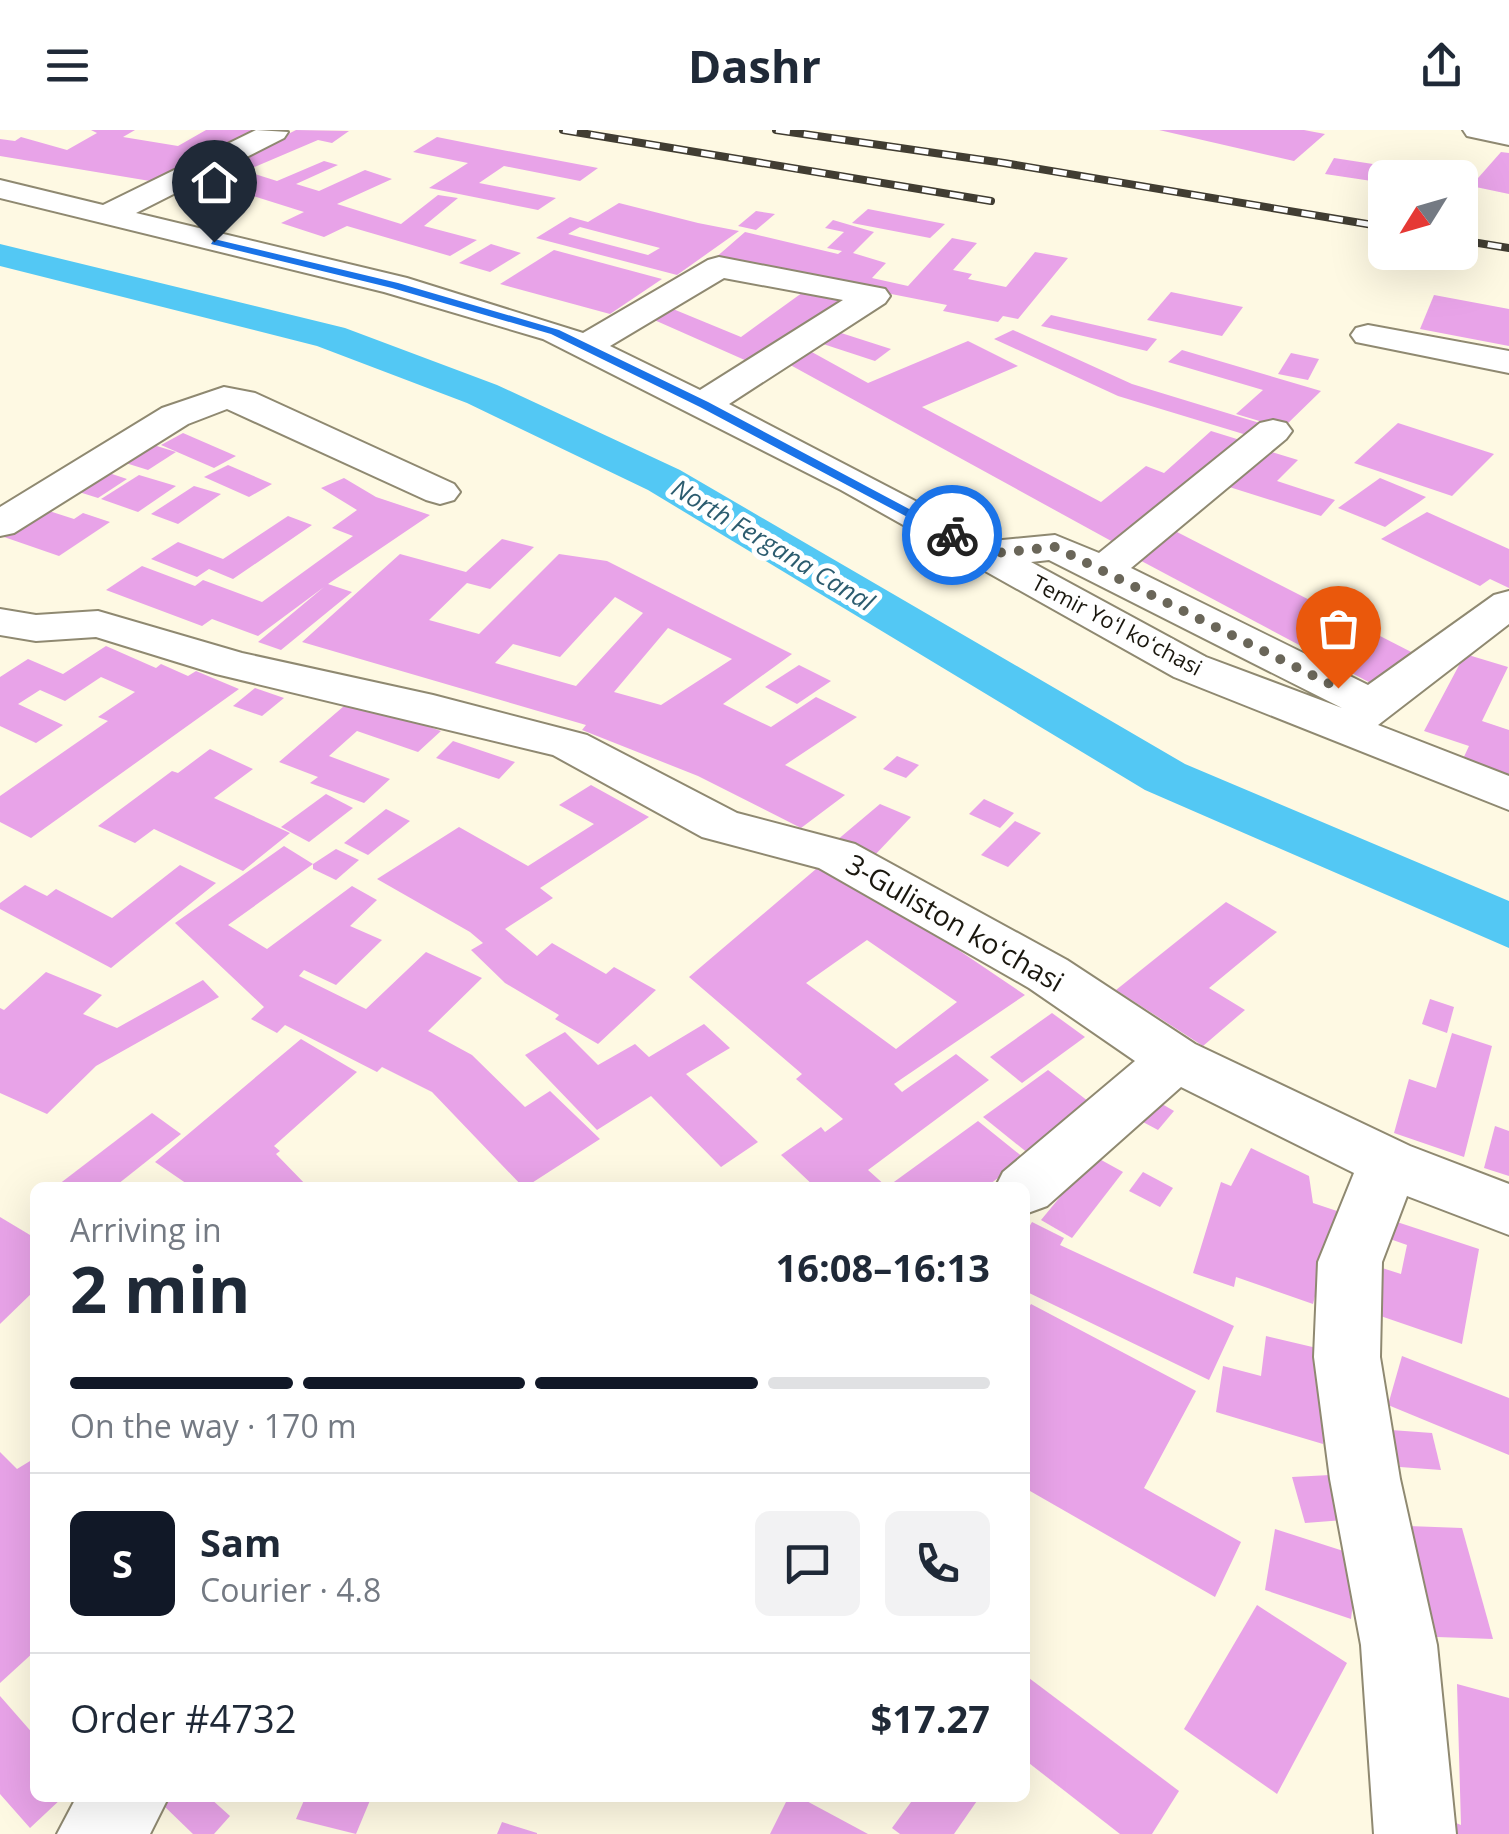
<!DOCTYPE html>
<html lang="en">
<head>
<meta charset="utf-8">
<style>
	body { margin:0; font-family:"Open Sans",sans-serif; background:#f2f2f3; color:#1f2937; height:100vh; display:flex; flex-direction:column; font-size:38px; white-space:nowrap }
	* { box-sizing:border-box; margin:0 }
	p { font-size:32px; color:#747a83 }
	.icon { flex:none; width:55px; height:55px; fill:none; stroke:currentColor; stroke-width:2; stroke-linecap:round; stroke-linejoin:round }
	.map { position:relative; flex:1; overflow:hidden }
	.drawer { position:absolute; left:30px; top:1052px; width:1000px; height:620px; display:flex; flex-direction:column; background:#fff; border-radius:15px; box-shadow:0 10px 40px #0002 }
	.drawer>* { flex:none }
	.needle { width:65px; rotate:233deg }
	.buttons { position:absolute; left:1368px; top:30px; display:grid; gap:20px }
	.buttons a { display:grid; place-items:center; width:110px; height:110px; border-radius:15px; background:#fff; box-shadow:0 10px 40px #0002; font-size:50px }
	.pin { position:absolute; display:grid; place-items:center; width:85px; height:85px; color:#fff; margin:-102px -42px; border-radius:50% 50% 50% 0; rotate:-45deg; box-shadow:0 0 10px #0007 }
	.pin .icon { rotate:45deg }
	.courier { position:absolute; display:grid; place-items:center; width:100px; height:100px; margin:-50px; border:8px solid #1a73e8; border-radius:50%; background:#fff; color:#222; box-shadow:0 2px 12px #0007 }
	.head em { font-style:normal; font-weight:700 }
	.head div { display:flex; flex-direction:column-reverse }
	.head { display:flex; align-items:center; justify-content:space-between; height:170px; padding:0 40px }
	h1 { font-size:65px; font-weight:700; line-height:75px }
	.bar { display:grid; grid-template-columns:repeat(4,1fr); gap:15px 10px; align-content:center; height:120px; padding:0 40px }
	.bar i { height:12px; border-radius:8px; background:#e0e1e3 }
	.bar .active { background:#111827 }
	.bar p { grid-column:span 4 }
	.line { display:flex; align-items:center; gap:25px; padding:0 40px; border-top:2px solid #e0e1e3 }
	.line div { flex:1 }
	.round { display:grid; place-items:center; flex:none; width:105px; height:105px; border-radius:15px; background:#f2f2f3 }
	header { display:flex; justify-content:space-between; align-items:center; height:130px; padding:0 40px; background:#fff; font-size:45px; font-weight:700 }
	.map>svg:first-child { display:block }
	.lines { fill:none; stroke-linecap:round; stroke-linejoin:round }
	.canal { fill:#53c8f4; fill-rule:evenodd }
	.building { fill:#e8a3e8; fill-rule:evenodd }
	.minor-casing { stroke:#8f8971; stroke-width:4 }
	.minor { fill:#fff; fill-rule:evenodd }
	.rail-casing { stroke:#413d32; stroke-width:8 }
	.rail { stroke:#fff; stroke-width:5; stroke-dasharray:14; stroke-linecap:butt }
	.route { fill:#1a73e8 }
	.done { stroke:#6a6659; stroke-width:10; stroke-dasharray:0 18 }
	.labels { text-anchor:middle; stroke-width:10; stroke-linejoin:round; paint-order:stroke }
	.far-street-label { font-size:22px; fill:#1a170e; stroke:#fff }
	.far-water-label { font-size:25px; font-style:italic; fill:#2c5c6f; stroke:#fff }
	.street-label { font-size:28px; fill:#1a170e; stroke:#fff }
</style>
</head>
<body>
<header><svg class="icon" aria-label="menu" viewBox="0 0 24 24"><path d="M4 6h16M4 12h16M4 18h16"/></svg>Dashr<svg class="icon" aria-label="share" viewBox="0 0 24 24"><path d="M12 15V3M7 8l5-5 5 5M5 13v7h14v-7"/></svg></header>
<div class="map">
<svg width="1509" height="1704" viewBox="0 0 1509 1704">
	<rect width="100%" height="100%" fill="#fef9e3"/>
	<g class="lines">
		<!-- canal -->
		<path class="canal" d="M0,114L345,198L497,255L680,340L1185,634L1509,771V818L1145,660L648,360L467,273L317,216L0,136Z"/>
	</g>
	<!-- building -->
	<g class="building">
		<path d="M91,0H135L123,7L178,16L206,0H257L219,23L208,21L156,52L0,26V9L15,11L21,7L67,20L97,3Z"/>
		<path d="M296,0L349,1L332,13L318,10L245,41L277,51L324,31L338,35L296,54L319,61L365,40L392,49L337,74L401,94L438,65L458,68L424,96L477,110L450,126L347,96L324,107L281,93L304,82L199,49Z"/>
		<path d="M1159,0H1304L1325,4L1294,31Z"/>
		<path d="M437,7L492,18L598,38L580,51L504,36L479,53L556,68L538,80L429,58L468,33L413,22Z"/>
		<path d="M1501,22L1509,23V64L1471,56Z"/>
		<path d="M1334,28L1444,45V48H1385V53L1325,44Z"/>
		<path d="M619,73L698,93L739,101L677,145L536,108L570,87L588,92ZM580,97L660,118L648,125L568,104Z"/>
		<path d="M868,79L945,94L930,108L852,93Z"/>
		<path d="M756,81L775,84L756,100L738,96Z"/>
		<path d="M833,90L874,102L853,123L886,133L872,148L908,156L952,108L977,113L953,140L972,144L968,149L1006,157L1035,122L1068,128L1018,189L1003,186L998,192L943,181L947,175L714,129L745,102L838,124L842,121L827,118L844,102L825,98Z"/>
		<path d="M491,114L521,123L490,142L459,133Z"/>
		<path d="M554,120L662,149L610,184L500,154Z"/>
		<path d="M806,160L843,170L756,235L652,189L673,179L741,207Z"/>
		<path d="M1171,162L1243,177L1222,206L1147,190Z"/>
		<path d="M1434,165L1509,179V216L1420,199Z"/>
		<path d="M1051,185L1157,209L1147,221L1041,196Z"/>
		<path d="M1013,200L1132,254L1263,294L1250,306L1118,266L994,209Z"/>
		<path d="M838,202L891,219L875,231L820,213Z"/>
		<path d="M968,211L1018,236L922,277L1101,372L1146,336L1164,343L1211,301L1253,314L1124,418L783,231L810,221L868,253Z"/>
		<path d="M1182,220L1321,261L1283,298L1236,284L1263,260L1168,232Z"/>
		<path d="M1291,223L1319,229L1308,250L1278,244Z"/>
		<path d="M1398,293L1494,324L1452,366L1354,333Z"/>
		<path d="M183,303L236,326L214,338L161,315Z"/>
		<path d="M144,312L176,322L148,340L116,330Z"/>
		<path d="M1258,318L1298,330L1277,351L1335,370L1321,386L1223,355Z"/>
		<path d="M228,335L272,354L249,367L204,347Z"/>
		<path d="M109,343L127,349L98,368L79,362Z"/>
		<path d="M139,345L176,356L138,382L101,369Z"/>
		<path d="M344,348L376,367L430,385L328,454L352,462L281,520L258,512L324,457L258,506L212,489L202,496L106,460L142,436L195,456L203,450L262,472L353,406L332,398L357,380L321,358Z"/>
		<path d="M1380,348L1426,367L1385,397L1338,378Z"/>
		<path d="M194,356L221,364L178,394L151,384Z"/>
		<path d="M46,380L74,389L83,383L110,392L59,426L4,407Z"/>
		<path d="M1427,382L1509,419V458L1490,449L1480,456L1381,409Z"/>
		<path d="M288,386L312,395L233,449L209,439L197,447L151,429L178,412L223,429Z"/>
		<path d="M1177,402L1423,528L1378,557L1132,426Z"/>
		<path d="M502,409L534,417L490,459L467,453L429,490L479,504L559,424L607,431L792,524L723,574L771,597L816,567L857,587L785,635L845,665L801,698L698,646L582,600L586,595L302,512L400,424L466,442ZM615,467L643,483L576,556L495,533L513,514L560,527ZM668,498L732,529L661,575L614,562Z"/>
		<path d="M106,516L156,538L161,534L188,546L196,541L239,559L31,708L0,692V666L108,591L98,587L135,562L101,547L65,571L40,560L18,574L63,595L36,613L0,596V547L28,529L63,544Z"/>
		<path d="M1465,524L1508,537L1482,591L1509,600V646L1462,631L1469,616L1424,601Z"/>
		<path d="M799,535L831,551L797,574L765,557Z"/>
		<path d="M255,558L284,568L262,586L233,576Z"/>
		<path d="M351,570L441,601L418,622L357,601L329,626L390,649L364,673L310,653L318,647L279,632Z"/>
		<path d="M453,611L515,632L499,649L436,628Z"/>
		<path d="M210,619L253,639L214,668L290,703L243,741L154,699L135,713L98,696L172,641L178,643Z"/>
		<path d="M897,626L919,635L906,648L883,639Z"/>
		<path d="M591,655L649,687L540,758L553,768L505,799L537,826L552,813L606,844L614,837L656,860L598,914L555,889L559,885L505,853L471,820L483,813L470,802L377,749L459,697L528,736L594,694L559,675Z"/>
		<path d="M326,664L353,678L309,712L281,697Z"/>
		<path d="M984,669L1014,683L1000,698L969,684Z"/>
		<path d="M880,674L911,687L873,727L836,711Z"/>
		<path d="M386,679L410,691L368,725L344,713Z"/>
		<path d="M1015,691L1041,703L1008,737L981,725Z"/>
		<path d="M284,716L313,734L228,795L267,819L352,756L377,770L350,796L382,810L336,855L304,840L299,846L366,879L426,822L482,848L428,901L472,925L525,977L550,961L600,1009L524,1058L432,962L382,937L377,942L285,895L277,903L251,889L264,877L175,793Z"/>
		<path d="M336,719L359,730L336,750L313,739V734Z"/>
		<path d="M180,735L216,753L111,838L0,779V773L25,755L47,766L56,759L112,788Z"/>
		<path d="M816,739L840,740L1025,865L894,954L902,962L956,924L989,950L868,1040L887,1057L978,991L1024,1028L985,1058H816L781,1025L821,997L825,1002L843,989L796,949L802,944L689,847ZM867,810L957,872L896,919L806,853Z"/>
		<path d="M1226,772L1277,802L1209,858L1245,880L1203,916L1116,860Z"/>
		<path d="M46,842L102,865L83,884L117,898L203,850L219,867L96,936L47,984L0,963V878L4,880Z"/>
		<path d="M1430,869L1454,877L1447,903L1422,894Z"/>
		<path d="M1052,883L1085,907L1022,953L990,927Z"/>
		<path d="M704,894L730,918L686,944L758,1012L721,1037L651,966L597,1000L525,925L565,902L598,935L635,914L649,927Z"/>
		<path d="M1452,903L1492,916L1464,1027L1394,1003L1409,949L1436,958Z"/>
		<path d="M301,909L357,942L274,1016L280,1021L276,1024L309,1058H193L155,1032Z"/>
		<path d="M1048,940L1093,975L1029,1024L983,987Z"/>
		<path d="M1145,964L1174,981L1158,1000L1128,984Z"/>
		<path d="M152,983L181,1004L113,1058H54Z"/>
		<path d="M1495,996L1509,1001V1046L1484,1038Z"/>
		<path d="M1251,1018L1309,1046L1313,1073L1337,1081L1313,1174L1236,1147L1234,1157L1193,1143L1221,1052L1231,1056Z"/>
		<path d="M1094,1026L1123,1042L1072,1108L1041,1090Z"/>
		<path d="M1143,1042L1173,1058L1160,1077L1129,1061Z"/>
		<path d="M0,1087L35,1108V1160L0,1194Z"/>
		<path d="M1394,1091L1479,1119L1462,1214L1369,1182L1379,1137L1401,1144L1407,1115L1390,1109Z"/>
		<path d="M1032,1092L1064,1108L1060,1115L1234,1196L1209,1250L1025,1161V1104Z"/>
		<path d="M1031,1174L1196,1261L1144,1358L1241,1412L1215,1467L1030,1361L1025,1370V1184Z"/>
		<path d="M1266,1206L1321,1219L1323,1314L1216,1282L1223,1236L1261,1246Z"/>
		<path d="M1402,1226L1509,1268V1325L1388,1275Z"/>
		<path d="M1391,1300L1432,1303L1441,1340L1400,1337Z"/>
		<path d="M0,1322L17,1339L35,1328V1521L0,1553Z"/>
		<path d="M1330,1345L1344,1390L1305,1393L1292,1347Z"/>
		<path d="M1408,1396L1462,1398L1493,1509L1437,1507Z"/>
		<path d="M1275,1399L1359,1426L1351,1489L1265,1460Z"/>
		<path d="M1257,1475L1347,1533L1277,1664L1184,1599Z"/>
		<path d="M1025,1545L1179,1661L1152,1704H1120L1025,1630Z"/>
		<path d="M1457,1554L1509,1568V1704H1451V1691L1461,1695Z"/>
		<path d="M0,1566L35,1606V1668H62L30,1698L0,1664Z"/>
		<path d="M170,1668H210L230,1686L214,1704H193L163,1675Z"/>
		<path d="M305,1668H371L356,1704L296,1689Z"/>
		<path d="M788,1668H801L868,1704H770Z"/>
		<path d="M914,1668H979L954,1704H900L892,1698Z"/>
		<path d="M502,1692L537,1703V1704H497Z"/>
	</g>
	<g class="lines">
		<defs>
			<g id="minor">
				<path d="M256,0L288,2L284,8L136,83L407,148L583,203L708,130L719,127L885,159L890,166L885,173L729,274L992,411L1055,405L1099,423L1260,293L1273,290L1286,293L1292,301L1286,309L1131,438L1368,555L1494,465L1509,461V494L1378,595L1509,646V680L1174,547L841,360L543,209L384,162L0,68V50L103,75ZM724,148L843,170L700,260L610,216ZM1049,430L1342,578L1206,527L1031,432Z"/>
				<path d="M1463,0H1509V15L1467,6Z"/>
				<path d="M1368,195L1509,221V243L1356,212L1351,205L1356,198Z"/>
				<path d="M224,257L255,263L454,354L460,362L454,370L440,374L426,370L227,279L188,294L14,403L0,406V377L162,278Z"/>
				<path d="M0,479L36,485L98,481L242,523L433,565L587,605L737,683L855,714L1067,830L1195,914L1410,1016L1509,1054V1105L1407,1066L1382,1132L1380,1227L1400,1349L1437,1515L1456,1704H1374L1361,1515L1330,1349L1314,1227L1318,1132L1354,1043L1181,957L1047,1076L1025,1084V1058H995L1003,1042L1135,931L1029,858L819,738L702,707L553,625L216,544L96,507L36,511L0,505Z"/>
				<path d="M76,1668H168L150,1704H57Z"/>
			</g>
		</defs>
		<!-- minor casing -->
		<use href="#minor" class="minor-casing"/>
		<!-- minor -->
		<use href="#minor" class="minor"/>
		<defs>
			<g id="rail">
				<path d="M563,0L991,71"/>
				<path d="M776,0L1004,33L1385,97"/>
				<path d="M1460,110L1509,118"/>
			</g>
		</defs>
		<!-- rail casing -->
		<use href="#rail" class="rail-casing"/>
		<!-- rail -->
		<use href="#rail" class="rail"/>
	</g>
	<!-- route -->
	<path class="route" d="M214,109L398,153L559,200L708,272L958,405L947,408L700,277L551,204L392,158L211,114Z"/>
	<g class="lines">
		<!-- done -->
		<path class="done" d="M952,405L986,424L1055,417L1338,558"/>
	</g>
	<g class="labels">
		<!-- far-street labels -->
		<g class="far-street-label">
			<text transform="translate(1117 495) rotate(28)" y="8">Temir Yoʻl koʻchasi</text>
		</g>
		<!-- far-water labels -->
		<g class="far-water-label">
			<text transform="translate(773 415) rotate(31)" y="9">North Fergana Canal</text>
		</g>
		<!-- street labels -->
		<g class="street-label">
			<text transform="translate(955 793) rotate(30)" y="10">3-Guliston koʻchasi</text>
		</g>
	</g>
</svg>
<div class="buttons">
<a><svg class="needle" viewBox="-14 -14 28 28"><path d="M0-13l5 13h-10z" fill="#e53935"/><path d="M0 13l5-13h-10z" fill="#747a83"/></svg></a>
</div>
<div class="pin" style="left:1338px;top:558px;background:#ea580c"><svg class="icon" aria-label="bag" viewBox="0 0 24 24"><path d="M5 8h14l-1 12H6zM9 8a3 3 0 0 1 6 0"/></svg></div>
<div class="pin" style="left:214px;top:112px;background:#1f2937"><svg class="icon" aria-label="home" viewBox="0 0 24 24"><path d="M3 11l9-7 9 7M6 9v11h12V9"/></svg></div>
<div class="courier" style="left:952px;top:405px"><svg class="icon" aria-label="bike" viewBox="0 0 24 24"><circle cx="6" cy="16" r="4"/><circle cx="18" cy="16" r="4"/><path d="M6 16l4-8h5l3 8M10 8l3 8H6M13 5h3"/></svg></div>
<section class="drawer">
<div class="head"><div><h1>2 min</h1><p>Arriving in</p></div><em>16:08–16:13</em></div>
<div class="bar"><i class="active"></i><i class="active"></i><i class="active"></i><i></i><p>On the way · 170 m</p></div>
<div class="line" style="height:180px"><b class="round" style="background:#111827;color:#fff">S</b><div><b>Sam</b><p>Courier · 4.8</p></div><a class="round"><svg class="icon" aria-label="chat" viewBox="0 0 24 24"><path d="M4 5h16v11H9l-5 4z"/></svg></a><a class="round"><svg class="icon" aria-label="phone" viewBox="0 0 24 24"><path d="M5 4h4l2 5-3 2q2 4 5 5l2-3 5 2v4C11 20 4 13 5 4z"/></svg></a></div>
<div class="line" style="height:130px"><div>Order #4732</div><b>$17.27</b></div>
</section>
</div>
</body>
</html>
